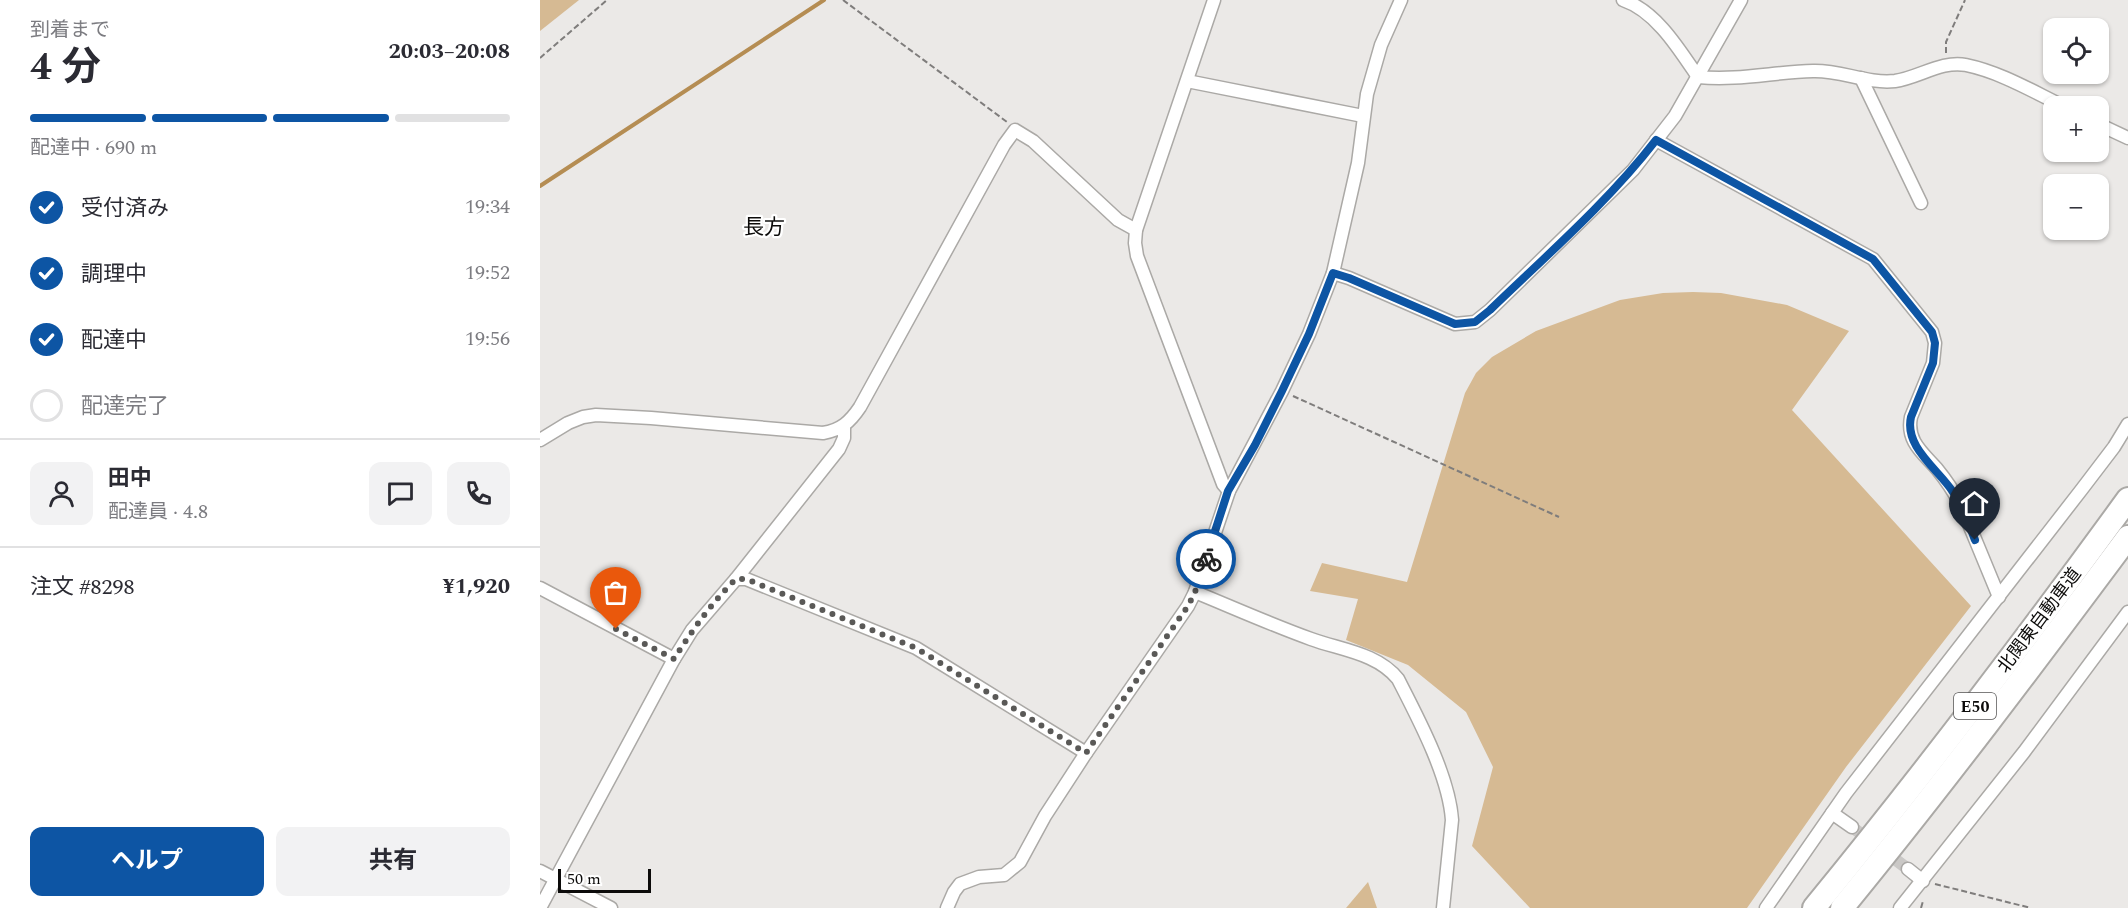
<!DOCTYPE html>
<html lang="ja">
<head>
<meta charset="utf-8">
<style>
	body { margin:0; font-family:Spectral,"Noto Sans JP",serif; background:#f2f2f3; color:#2b2b33; height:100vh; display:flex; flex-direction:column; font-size:22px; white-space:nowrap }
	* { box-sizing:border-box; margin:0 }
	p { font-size:20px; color:#7c7c81 }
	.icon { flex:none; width:33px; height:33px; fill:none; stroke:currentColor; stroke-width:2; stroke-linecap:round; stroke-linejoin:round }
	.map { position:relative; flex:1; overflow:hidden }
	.side { display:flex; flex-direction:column; background:#fff; width:540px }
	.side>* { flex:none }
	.buttons { position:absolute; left:1503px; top:18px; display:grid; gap:12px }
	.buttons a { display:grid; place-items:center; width:66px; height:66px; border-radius:12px; background:#fff; box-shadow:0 2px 4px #0004; font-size:30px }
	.scale { position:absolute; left:18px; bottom:15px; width:93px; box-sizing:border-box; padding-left:6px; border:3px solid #0c0b0a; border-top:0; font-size:16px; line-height:21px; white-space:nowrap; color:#0c0b0a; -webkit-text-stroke:4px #fff; paint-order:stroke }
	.pin { position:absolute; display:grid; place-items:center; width:51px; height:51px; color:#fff; margin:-62px -26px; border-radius:50% 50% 50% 0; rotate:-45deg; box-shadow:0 0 6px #0007 }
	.pin .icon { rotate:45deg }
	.courier { position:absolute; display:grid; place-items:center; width:60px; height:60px; margin:-30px; border:4px solid #0d55a4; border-radius:50%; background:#fff; color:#222; box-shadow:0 2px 8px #0007 }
	.headline em { font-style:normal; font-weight:700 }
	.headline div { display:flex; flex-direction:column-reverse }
	.headline { display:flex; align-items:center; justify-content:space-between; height:102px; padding:0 30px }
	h1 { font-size:39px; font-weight:700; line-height:45px }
	.bar { display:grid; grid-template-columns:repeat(4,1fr); gap:9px 6px; align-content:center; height:72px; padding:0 30px }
	.bar i { height:8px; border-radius:4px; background:#e1e1e2 }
	.bar .active { background:#0d55a4 }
	.bar p { grid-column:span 4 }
	.line { display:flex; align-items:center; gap:15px; padding:0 30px; border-top:2px solid #e1e1e2 }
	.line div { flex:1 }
	.round { display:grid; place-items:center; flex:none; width:63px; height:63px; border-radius:12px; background:#f2f2f3 }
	ol { padding:0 30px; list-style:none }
	li { display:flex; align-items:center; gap:18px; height:66px }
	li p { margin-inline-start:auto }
	li .icon { padding:6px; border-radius:50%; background:#0d55a4; color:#fff; stroke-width:4 }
	li:last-child { color:#7c7c81 }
	li i { width:33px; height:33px; border:3px solid #e1e1e2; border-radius:50% }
	.button { display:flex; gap:12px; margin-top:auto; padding:12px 30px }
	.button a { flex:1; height:69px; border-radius:12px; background:#0d55a4; color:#fff; font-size:24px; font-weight:700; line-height:69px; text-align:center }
	.button a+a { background:#f2f2f3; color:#2b2b33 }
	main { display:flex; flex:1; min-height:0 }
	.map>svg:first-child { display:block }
	.green { fill:#d6ba93 }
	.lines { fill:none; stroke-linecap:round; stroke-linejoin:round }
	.stream { stroke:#b58d53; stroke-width:4 }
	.street-tunnel { stroke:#cac8c6; stroke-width:12; stroke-dasharray:12 6; stroke-linecap:butt }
	.street-casing { stroke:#aba9a6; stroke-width:15 }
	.highway-casing { stroke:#aba9a6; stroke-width:26 }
	.path { stroke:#7f7d7c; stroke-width:2; stroke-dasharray:6 3; stroke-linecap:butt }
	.street { stroke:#fff; stroke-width:12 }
	.highway { stroke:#fff; stroke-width:22 }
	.done { stroke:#5a5957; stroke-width:6; stroke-dasharray:0 10.8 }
	.route { stroke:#0d55a4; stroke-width:8 }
	.labels { text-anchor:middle; stroke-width:4.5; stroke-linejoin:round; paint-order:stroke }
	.shield { fill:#fff; stroke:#555454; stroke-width:1.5 }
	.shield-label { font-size:16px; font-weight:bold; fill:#0c0b0a }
	.street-label { font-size:18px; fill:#0c0b0a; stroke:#fff }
	.quarter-label { font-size:21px; fill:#0c0b0a; stroke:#fff }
</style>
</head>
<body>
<main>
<section class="side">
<div class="headline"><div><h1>4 分</h1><p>到着まで</p></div><em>20:03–20:08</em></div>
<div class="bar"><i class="active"></i><i class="active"></i><i class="active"></i><i></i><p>配達中 · 690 m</p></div>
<ol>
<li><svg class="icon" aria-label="check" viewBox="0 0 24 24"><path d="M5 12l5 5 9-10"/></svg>受付済み<p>19:34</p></li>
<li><svg class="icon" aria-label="check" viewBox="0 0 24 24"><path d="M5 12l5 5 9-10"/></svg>調理中<p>19:52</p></li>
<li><svg class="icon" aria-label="check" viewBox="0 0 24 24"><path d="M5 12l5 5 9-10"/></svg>配達中<p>19:56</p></li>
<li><i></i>配達完了</li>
</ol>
<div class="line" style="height:108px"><a class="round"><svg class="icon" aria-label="person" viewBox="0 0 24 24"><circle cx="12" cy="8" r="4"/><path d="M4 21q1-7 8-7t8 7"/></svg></a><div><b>田中</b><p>配達員 · 4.8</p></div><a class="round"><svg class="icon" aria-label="chat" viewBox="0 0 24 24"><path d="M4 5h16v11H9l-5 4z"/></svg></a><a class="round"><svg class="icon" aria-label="phone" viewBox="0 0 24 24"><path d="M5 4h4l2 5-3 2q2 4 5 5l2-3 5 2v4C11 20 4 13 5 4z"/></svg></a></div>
<div class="line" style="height:78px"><div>注文 #8298</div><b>¥1,920</b></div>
<div class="button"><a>ヘルプ</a><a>共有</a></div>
</section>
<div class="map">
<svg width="1588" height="908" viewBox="0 0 1588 908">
	<rect width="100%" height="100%" fill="#ebe9e7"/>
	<!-- green -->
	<g class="green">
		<path d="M0,0H39L0,31Z"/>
		<path d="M1153,292L1181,293L1247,305L1309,331L1252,410L1431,606L1306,767L1207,908H990L932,846L953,767L926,712L868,665L806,640L818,599L770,591L782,563L867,582L925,393L936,373L952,357L996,331L1080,300L1123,293Z"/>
		<path d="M828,882L837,908H806Z"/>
	</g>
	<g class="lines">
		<!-- stream -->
		<path class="stream" d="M0,186L284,0"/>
		<!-- street-tunnel -->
		<path class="street-tunnel" d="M1312,827L1368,869"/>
		<defs>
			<g id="street">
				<path d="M674,0L596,230L595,243L597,256L683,484L689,491"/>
				<path d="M1083,0C1116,11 1139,49 1158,77C1198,81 1234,72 1273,71C1301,70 1327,84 1355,81C1378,78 1402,60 1426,65C1460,72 1492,91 1523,106"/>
				<path d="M1321,78L1381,203"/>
				<path d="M647,81L823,116"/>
				<path d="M1558,124L1588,138"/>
				<path d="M1116,140L1333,259L1392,332L1395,343L1393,363L1371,417C1366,441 1383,453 1397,469C1406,480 1414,492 1421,505L1459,597"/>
				<path d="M793,273L809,278L915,324L935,322L950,310L1093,170L1135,116L1201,0"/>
				<path d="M0,440L28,423L43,417L56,415L111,418L283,433C301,430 310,422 320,407L464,145L475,130L493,141L578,220L596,230"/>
				<path d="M196,579L299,449L304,438V426"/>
				<path d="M0,588L134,659"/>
				<path d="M655,592C694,608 732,625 771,639C801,650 837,653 858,679C878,718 909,776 912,820L903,908"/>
				<path d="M1292,813L1312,827"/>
				<path d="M1368,869L1383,881"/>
				<path d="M0,871L71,908"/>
				<path d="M0,908L134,659L152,630L196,579H206L376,648L546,753"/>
				<path d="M407,908L414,892L420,884L439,877L464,875L480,862L505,816L546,753L648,606L655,592L689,491L742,391L769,334L793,273L818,163L827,94L841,45L861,0"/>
				<path d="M1226,908L1306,793L1542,489L1574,447L1588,424"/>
				<path d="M1360,908L1484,752L1588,612"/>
			</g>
			<g id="highway">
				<path d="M1274,908C1383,775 1487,638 1588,499"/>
				<path d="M1302,908C1401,787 1495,662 1588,537"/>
			</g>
		</defs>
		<!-- street casing -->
		<use href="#street" class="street-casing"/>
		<!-- highway casing -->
		<use href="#highway" class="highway-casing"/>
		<!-- path -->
		<g class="path">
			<path d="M303,0L467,122"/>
			<path d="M1406,53V42L1425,0"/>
			<path d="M0,58L67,0"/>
			<path d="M753,396L1019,517"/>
			<path d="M1395,884L1491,908"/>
			<path d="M1381,908L1383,901"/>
		</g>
		<!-- street -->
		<use href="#street" class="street"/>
		<!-- highway -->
		<use href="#highway" class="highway"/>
	</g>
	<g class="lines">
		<!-- done -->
		<path class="done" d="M76,629L134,659C152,631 171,603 196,579H206L376,648L546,753L648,606L655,592L666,559"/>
		<!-- route -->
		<path class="route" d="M666,559L688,491L715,445L742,391L769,334L793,273L809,278L915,324L935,322L950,310C1007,255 1068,202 1116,140L1333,259L1392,332L1395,343L1393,363L1371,417C1364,447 1398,469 1413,492C1423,507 1429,524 1435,540"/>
	</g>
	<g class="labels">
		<!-- shield labels -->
		<rect class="shield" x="1414" y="693" width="42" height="26" rx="4.5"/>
		<g class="shield-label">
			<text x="1435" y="712">E50</text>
		</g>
		<!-- street labels -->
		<g class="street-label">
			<text transform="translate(1499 620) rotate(-53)" y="6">北関東自動車道</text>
		</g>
		<!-- quarter labels -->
		<g class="quarter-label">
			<text x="224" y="234">長方</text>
		</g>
	</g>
</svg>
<div class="buttons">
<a><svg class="icon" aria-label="locate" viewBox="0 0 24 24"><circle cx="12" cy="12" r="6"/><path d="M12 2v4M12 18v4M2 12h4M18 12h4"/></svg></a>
<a>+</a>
<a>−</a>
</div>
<div class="scale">50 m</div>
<div class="pin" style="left:76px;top:629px;background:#ea580c"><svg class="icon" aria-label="bag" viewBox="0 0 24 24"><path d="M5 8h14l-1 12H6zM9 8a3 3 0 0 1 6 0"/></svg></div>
<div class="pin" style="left:1435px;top:540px;background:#1f2937"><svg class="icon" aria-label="home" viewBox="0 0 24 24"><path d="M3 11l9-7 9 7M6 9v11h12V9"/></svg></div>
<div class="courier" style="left:666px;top:559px"><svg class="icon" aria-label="bike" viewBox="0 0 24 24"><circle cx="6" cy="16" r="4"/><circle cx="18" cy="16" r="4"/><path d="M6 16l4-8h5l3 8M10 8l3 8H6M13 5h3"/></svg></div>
</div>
</main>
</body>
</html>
